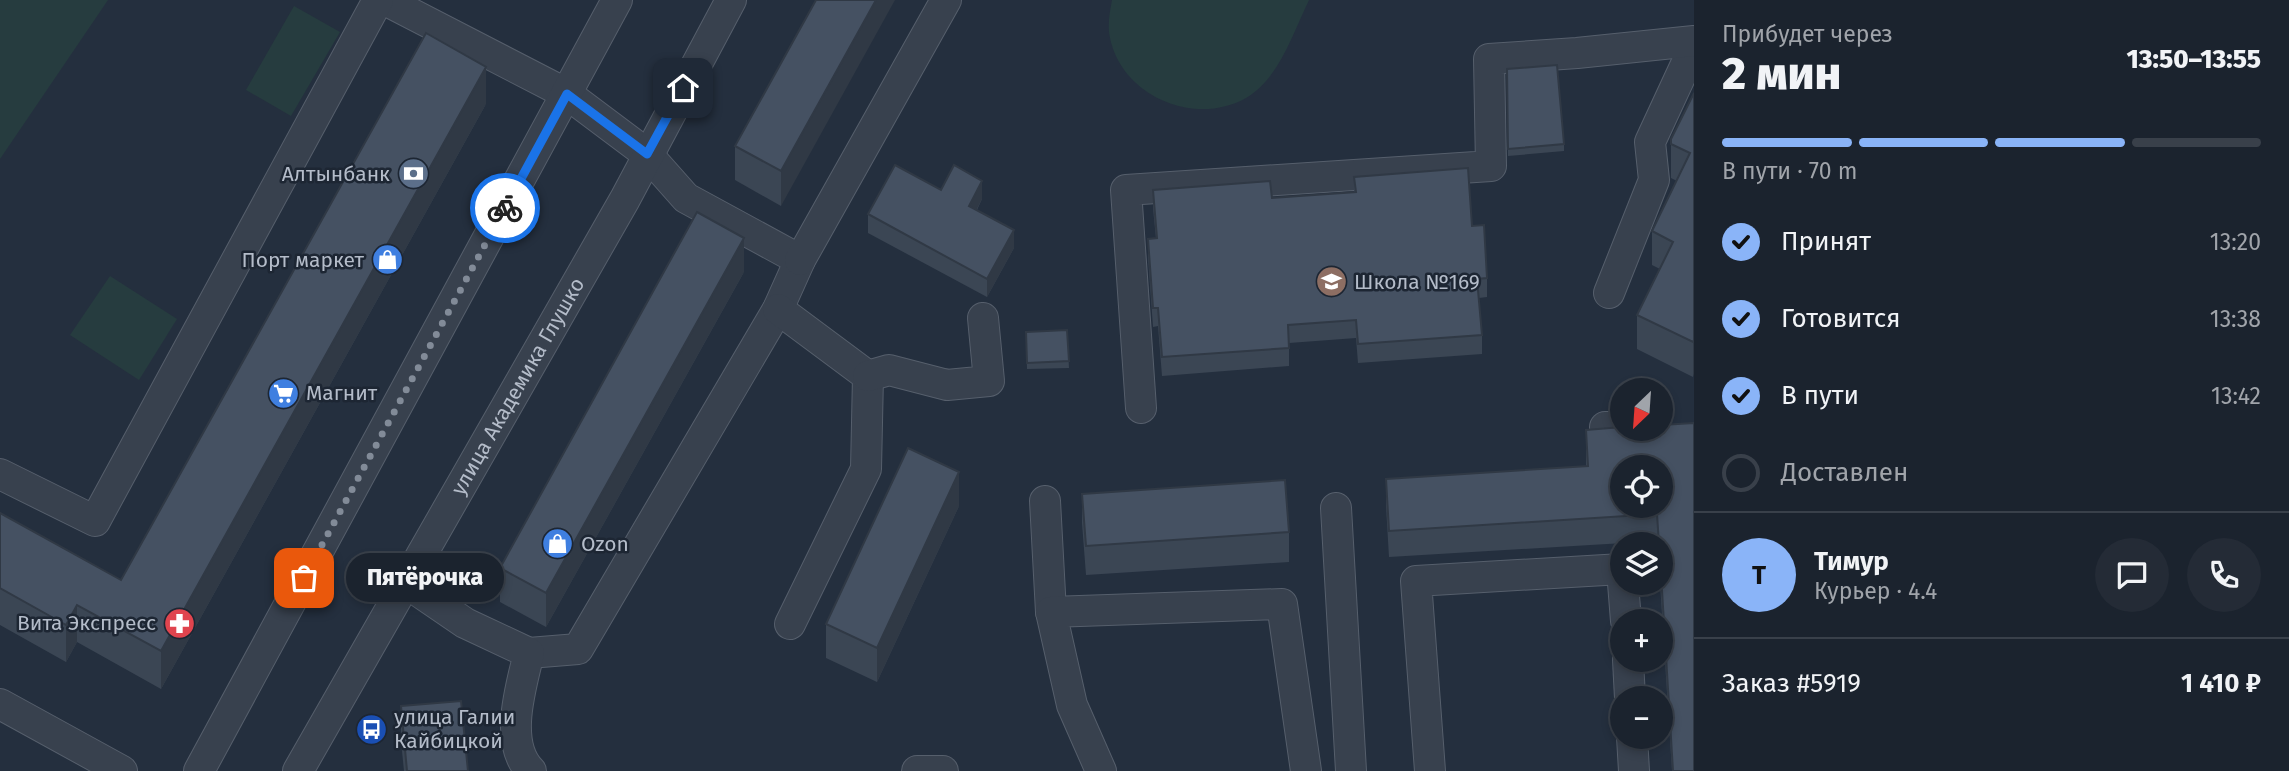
<!DOCTYPE html>
<html lang="ru">
<head>
<meta charset="utf-8">
<style>
	body { margin:0; font-family:"Fira Sans",sans-serif; background:#242b36; color:#f1f3f6; height:100vh; display:flex; flex-direction:column; font-size:26px; white-space:nowrap }
	* { box-sizing:border-box; margin:0 }
	p { font-size:23px; color:#a0a4aa }
	.icon { flex:none; width:38px; height:38px; fill:none; stroke:currentColor; stroke-width:2; stroke-linecap:round; stroke-linejoin:round }
	.map { position:relative; flex:1; overflow:hidden }
	.details { display:flex; flex-direction:column; background:#1b232e; width:595px }
	.details>* { flex:none }
	.needle { width:46px; rotate:205deg }
	.buttons { position:absolute; left:1610px; top:378px; display:grid; gap:14px }
	.buttons a { display:grid; place-items:center; width:63px; height:63px; border-radius:50%; background:#1b232e; box-shadow:0 4px 10px #0003,0 0 0 2px #39404a; font-size:35px }
	.pin { position:absolute; display:grid; place-items:center; width:60px; height:60px; color:#fff; margin:-30px; border-radius:14px; box-shadow:0 4px 10px #0006 }
	.courier { position:absolute; display:grid; place-items:center; width:70px; height:70px; margin:-35px; border:5px solid #1a73e8; border-radius:50%; background:#fff; color:#222; box-shadow:0 2px 9px #0007 }
	.bubble { position:absolute; height:49px; border-radius:24px; background:#1b232e; box-shadow:0 4px 10px #0003,0 0 0 2px #39404a; font-size:23px; font-weight:800; line-height:49px; text-align:center }
	.overview em { font-style:normal; font-weight:800 }
	.overview div { display:flex; flex-direction:column-reverse }
	.overview { display:flex; align-items:center; justify-content:space-between; height:119px; padding:0 28px }
	h1 { font-size:46px; font-weight:800; line-height:52px }
	.bar { display:grid; grid-template-columns:repeat(4,1fr); gap:10px 7px; align-content:center; height:84px; padding:0 28px }
	.bar i { height:9px; border-radius:5px; background:#39404a }
	.bar .active { background:#8ab4f8 }
	.bar p { grid-column:span 4 }
	.line { display:flex; align-items:center; gap:18px; padding:0 28px; border-top:2px solid #39404a }
	.line div { flex:1 }
	.round { display:grid; place-items:center; flex:none; width:74px; height:74px; border-radius:37px; background:#242b36 }
	ol { padding:0 28px; list-style:none }
	li { display:flex; align-items:center; gap:21px; height:77px }
	li p { margin-inline-start:auto }
	li .icon { padding:7px; border-radius:50%; background:#8ab4f8; color:#111; stroke-width:4 }
	li:last-child { color:#a0a4aa }
	li i { width:38px; height:38px; border:4px solid #39404a; border-radius:50% }
	main { display:flex; flex:1; min-height:0 }
	.map>svg:first-child { display:block }
	.green { fill:#263c3f }
	.lines { fill:none; stroke-linecap:round; stroke-linejoin:round }
	.minor-casing { stroke:#565f6c; stroke-width:32 }
	.minor { stroke:#38414e; stroke-width:30 }
	.wall { fill:#3b4654 }
	.shaded-wall { fill:#303945 }
	.building { fill:#455162; stroke:#303945; stroke-width:2; fill-rule:evenodd }
	.done { stroke:#828b98; stroke-width:7; stroke-dasharray:0 12.6 }
	.route { stroke:#1a73e8; stroke-width:9 }
	.labels { text-anchor:middle; stroke-width:5; stroke-linejoin:round; paint-order:stroke }
	.poi-label { font-size:21px; fill:#b4bcc9; stroke:#1d2633; text-anchor:start }
	.street-label { font-size:21px; fill:#b4bcc9; stroke:#1d2633 }
</style>
</head>
<body>
<main>
<div class="map">
<svg width="1694" height="771" viewBox="0 0 1694 771">
	<rect width="100%" height="100%" fill="#242f3e"/>
	<!-- green -->
	<g class="green">
		<path d="M0,0H108L0,159Z"/>
		<path d="M1112,0H1309C1293,33 1279,79 1246,98C1193,128 1117,94 1109,32C1108,21 1110,11 1112,0Z"/>
		<path d="M294,6L340,32L291,116L246,90Z"/>
		<path d="M110,276L177,319L139,380L70,335Z"/>
	</g>
	<g class="lines">
		<defs>
			<g id="minor">
				<path d="M385,0L567,94L647,154L686,198L800,260L778,309L578,649L529,653"/>
				<path d="M800,260L946,0"/>
				<path d="M1609,293L1654,180L1650,142L1694,47"/>
				<path d="M778,309L868,376L866,469L790,624"/>
				<path d="M868,376L889,370L947,385L989,381L983,318"/>
				<path d="M1141,408L1126,190L1491,166L1489,59L1577,53L1694,41"/>
				<path d="M1605,427H1622"/>
				<path d="M0,474L95,521L378,0"/>
				<path d="M1045,501L1051,612"/>
				<path d="M1336,508L1351,771"/>
				<path d="M405,582L465,623L529,653C521,687 503,743 531,771"/>
				<path d="M1623,583L1626,621"/>
				<path d="M1628,660L1630,698"/>
				<path d="M0,704L122,771"/>
				<path d="M1632,737L1634,771"/>
				<path d="M199,771L617,0"/>
				<path id="s1" d="M298,771L625,199L731,0"/>
				<path d="M917,771H943"/>
				<path d="M1101,771L1072,705L1051,612L1282,604L1306,771"/>
				<path d="M1430,771L1416,581L1622,569"/>
			</g>
		</defs>
		<!-- minor casing -->
		<use href="#minor" class="minor-casing"/>
		<!-- minor -->
		<use href="#minor" class="minor"/>
	</g>
	<!-- wall -->
	<g class="wall">
		<path d="M816,0L781,206L735,180V146Z"/>
		<path d="M1507,69L1564,144V151L1508,156Z"/>
		<path d="M1694,93L1693,377L1637,349V315L1660,269L1652,265V231L1677,181L1671,178V139Z"/>
		<path d="M486,104L161,689L77,642L66,662L0,625V513L121,580Z"/>
		<path d="M1354,177L1472,226L1487,278V297L1479,298L1482,335V354L1358,363L1356,338L1289,343V366L1162,376L1158,326L1153,327L1148,258V239H1156L1153,208V190L1272,198L1354,192Z"/>
		<path d="M941,190L982,199L977,210L1014,248L987,297L868,233V214Z"/>
		<path d="M744,272L546,627L500,602V568Z"/>
		<path d="M1067,330L1069,368L1027,369L1026,332Z"/>
		<path d="M1661,429L1694,771H1672L1660,583H1661V544H1657V541L1389,557L1386,506V479L1586,467V430Z"/>
		<path d="M1082,494L1289,532V562L1086,575L1082,523Z"/>
		<path d="M959,506L877,682L826,658V624Z"/>
		<path d="M401,706L468,771H404L401,741Z"/>
	</g>
	<!-- shaded-wall -->
	<g class="shaded-wall">
		<path d="M876,0H895L781,206V171Z"/>
		<path d="M486,67V104L161,689V651Z"/>
		<path d="M982,181V199L969,224V206Z"/>
		<path d="M1014,230V248L987,297V279Z"/>
		<path d="M744,238V272L546,627V593Z"/>
		<path d="M1694,340V374L1693,377V342Z"/>
		<path d="M959,472V506L877,682V648Z"/>
		<path d="M77,605V642L66,662V625Z"/>
	</g>
	<!-- building -->
	<g class="building">
		<path d="M816,0H876L781,171L735,146Z"/>
		<path d="M426,33L486,67L161,651L77,605L66,625L0,588V513L121,580Z"/>
		<path d="M1557,65L1564,144L1508,149L1507,69Z"/>
		<path d="M1694,93V340L1693,342L1637,315L1673,242L1652,231L1690,153L1671,144V139Z"/>
		<path d="M895,165L941,190L954,165L982,181L969,206L1014,230L987,279L868,214Z"/>
		<path d="M1468,168L1472,226L1484,225L1487,278L1477,279L1482,335L1358,344L1356,320L1288,325L1289,348L1162,357L1158,308H1153L1148,239L1157,238L1153,190L1270,181L1272,198L1356,192L1354,177Z"/>
		<path d="M697,212L744,238L546,593L500,568Z"/>
		<path d="M1067,330L1069,361L1027,363L1026,332Z"/>
		<path d="M1694,423V771H1673L1661,574V544H1659L1657,514L1389,531L1386,479L1588,466L1586,430L1622,427V429H1661V425ZM1622,467H1661V506H1622Z"/>
		<path d="M908,448L959,472L877,648L826,624Z"/>
		<path d="M1285,480L1289,532L1086,546L1082,494Z"/>
		<path d="M461,701L468,771H407L401,706Z"/>
	</g>
	<g class="lines">
		<!-- done -->
		<path class="done" d="M304,578L505,208"/>
		<!-- route -->
		<path class="route" d="M505,208L567,94L647,154L683,88"/>
	</g>
	<!-- icons -->
	<defs>
		<symbol id="bank-disc" viewBox="-11 -11 22 22"><circle r="9.5" fill="#5c6f8a" stroke="#1d2633"/><path d="M-6-4H6V4H-6ZM0-2.3a2.3 2.3 0 1 0 0 4.6a2.3 2.3 0 1 0 0-4.6Z" fill="#fff"/></symbol>
		<symbol id="shop-disc" viewBox="-11 -11 22 22"><circle r="9.5" fill="#3f7fe0" stroke="#1d2633"/><path d="M-5-2.5h2.3a2.7 3.5 0 0 1 5.4 0H5L5.5 6h-11ZM-1.5-2.5h3a1.5 2.3 0 0 0-3 0Z" fill="#fff"/></symbol>
		<symbol id="school-disc" viewBox="-11 -11 22 22"><circle r="9.5" fill="#8d6e63" stroke="#1d2633"/><path d="M0-5L7-2L0 1L-7-2ZM-4 1L0 2.5L4 1V4Q0 6-4 4Z" fill="#fff"/></symbol>
		<symbol id="supermarket-disc" viewBox="-11 -11 22 22"><circle r="9.5" fill="#3f7fe0" stroke="#1d2633"/><path d="M-6-5.5h2.5l.6 2H6L4.5 2H-2.5L-4.4-4H-6ZM-1.5 3.2a1.3 1.3 0 1 0 .1 0ZM3 3.2a1.3 1.3 0 1 0 .1 0Z" fill="#fff"/></symbol>
		<symbol id="pharmacy-disc" viewBox="-11 -11 22 22"><circle r="9.5" fill="#e0444e" stroke="#1d2633"/><path d="M-2-6h4v4h4v4h-4v4h-4v-4h-4v-4h4Z" fill="#fff"/></symbol>
		<symbol id="bus-disc" viewBox="-11 -11 22 22"><circle r="9.5" fill="#1a4fb4" stroke="#1d2633"/><path d="M-5-6H5V4H4V6H2V4H-2V6H-4V4H-5ZM-3.5-4V0h7V-4ZM-3.5 1.2v1.5H-2V1.2ZM2 1.2v1.5H3.5V1.2Z" fill="#fff"/></symbol>
	</defs>
	<g fill-rule="evenodd">
		<use href="#bank-disc" x="396" y="156" width="35" height="35"/>
		<use href="#shop-disc" x="370" y="242" width="35" height="35"/>
		<use href="#school-disc" x="1314" y="264" width="35" height="35"/>
		<use href="#supermarket-disc" x="266" y="376" width="35" height="35"/>
		<use href="#shop-disc" x="540" y="526" width="35" height="35"/>
		<use href="#pharmacy-disc" x="162" y="606" width="35" height="35"/>
		<use href="#bus-disc" x="354" y="712" width="35" height="35"/>
	</g>
	<g class="labels">
		<!-- poi labels -->
		<g class="poi-label">
			<text x="390" y="181" text-anchor="end">Алтынбанк</text>
			<text x="364" y="267" text-anchor="end">Порт маркет</text>
			<text x="1354" y="289">Школа №169</text>
			<text x="306" y="400">Магнит</text>
			<text x="581" y="551">Ozon</text>
			<text x="156" y="630" text-anchor="end">Вита Экспресс</text>
			<text x="394" y="724">улица Галии<tspan x="394" dy="24">Кайбицкой</tspan></text>
		</g>
		<!-- street labels -->
		<g class="street-label">
			<text dy="7" stroke="none"><textPath href="#s1" startOffset="443">улица Академика Глушко</textPath></text>
		</g>
	</g>
</svg>
<div class="buttons">
<a><svg class="needle" viewBox="-14 -14 28 28"><path d="M0-13l5 13h-10z" fill="#e53935"/><path d="M0 13l5-13h-10z" fill="#a0a4aa"/></svg></a>
<a><svg class="icon" aria-label="locate" viewBox="0 0 24 24"><circle cx="12" cy="12" r="6"/><path d="M12 2v4M12 18v4M2 12h4M18 12h4"/></svg></a>
<a><svg class="icon" aria-label="layers" viewBox="0 0 24 24"><path d="M12 4l9 5-9 5-9-5zM3 14l9 5 9-5"/></svg></a>
<a>+</a>
<a>−</a>
</div>
<div class="pin" style="left:304px;top:578px;background:#ea580c"><svg class="icon" aria-label="bag" viewBox="0 0 24 24"><path d="M5 8h14l-1 12H6zM9 8a3 3 0 0 1 6 0"/></svg></div>
<div class="pin" style="left:683px;top:88px;background:#1f2937"><svg class="icon" aria-label="home" viewBox="0 0 24 24"><path d="M3 11l9-7 9 7M6 9v11h12V9"/></svg></div>
<div class="courier" style="left:505px;top:208px"><svg class="icon" aria-label="bike" viewBox="0 0 24 24"><circle cx="6" cy="16" r="4"/><circle cx="18" cy="16" r="4"/><path d="M6 16l4-8h5l3 8M10 8l3 8H6M13 5h3"/></svg></div>
<div class="bubble" style="left:346px;top:553px;width:158px">Пятёрочка</div>
</div>
<section class="details">
<div class="overview"><div><h1>2 мин</h1><p>Прибудет через</p></div><em>13:50–13:55</em></div>
<div class="bar"><i class="active"></i><i class="active"></i><i class="active"></i><i></i><p>В пути · 70 m</p></div>
<ol>
<li><svg class="icon" aria-label="check" viewBox="0 0 24 24"><path d="M5 12l5 5 9-10"/></svg>Принят<p>13:20</p></li>
<li><svg class="icon" aria-label="check" viewBox="0 0 24 24"><path d="M5 12l5 5 9-10"/></svg>Готовится<p>13:38</p></li>
<li><svg class="icon" aria-label="check" viewBox="0 0 24 24"><path d="M5 12l5 5 9-10"/></svg>В пути<p>13:42</p></li>
<li><i></i>Доставлен</li>
</ol>
<div class="line" style="height:126px"><b class="round" style="background:#8ab4f8;color:#111">Т</b><div><b>Тимур</b><p>Курьер · 4.4</p></div><a class="round"><svg class="icon" aria-label="chat" viewBox="0 0 24 24"><path d="M4 5h16v11H9l-5 4z"/></svg></a><a class="round"><svg class="icon" aria-label="phone" viewBox="0 0 24 24"><path d="M5 4h4l2 5-3 2q2 4 5 5l2-3 5 2v4C11 20 4 13 5 4z"/></svg></a></div>
<div class="line" style="height:91px"><div>Заказ #5919</div><b>1 410 ₽</b></div>
</section>
</main>
</body>
</html>
